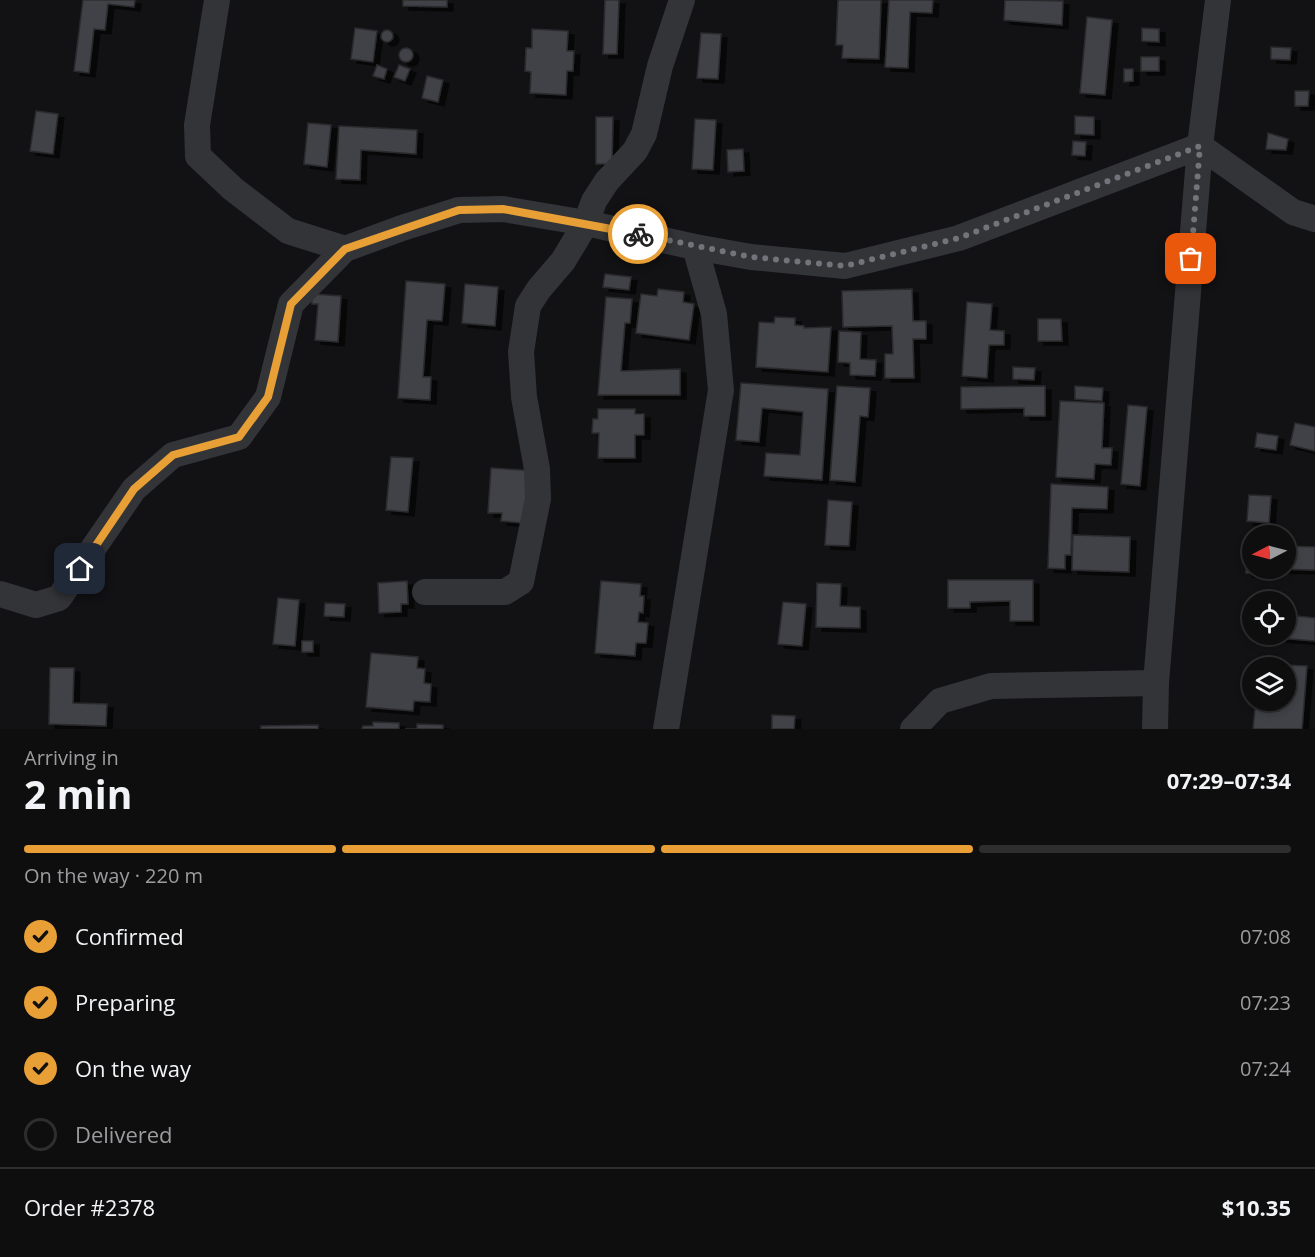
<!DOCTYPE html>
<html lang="en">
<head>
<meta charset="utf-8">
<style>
	body { margin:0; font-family:"Open Sans",sans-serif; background:#171718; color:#f1f3f6; height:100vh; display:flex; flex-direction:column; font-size:22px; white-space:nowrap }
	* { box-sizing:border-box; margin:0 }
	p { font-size:20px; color:#9b9c9e }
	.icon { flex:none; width:33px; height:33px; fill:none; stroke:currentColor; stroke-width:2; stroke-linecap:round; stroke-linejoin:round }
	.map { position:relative; height:729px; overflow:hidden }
	.details { display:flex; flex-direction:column; background:#0e0e0f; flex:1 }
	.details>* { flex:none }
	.needle { width:39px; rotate:264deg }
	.buttons { position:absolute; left:1242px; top:525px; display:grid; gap:12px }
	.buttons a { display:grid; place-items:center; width:54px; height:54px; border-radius:50%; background:#0e0e0f; box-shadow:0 3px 9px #0003,0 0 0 2px #2e2e2f; font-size:30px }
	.pin { position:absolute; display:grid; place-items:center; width:51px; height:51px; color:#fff; margin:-26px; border-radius:12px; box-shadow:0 3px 9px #0006 }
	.courier { position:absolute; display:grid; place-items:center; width:60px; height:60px; margin:-30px; border:4px solid #e79f36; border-radius:50%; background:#fff; color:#222; box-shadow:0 2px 8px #0007 }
	.summary em { font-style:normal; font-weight:700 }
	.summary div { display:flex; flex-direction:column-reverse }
	.summary { display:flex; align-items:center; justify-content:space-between; height:102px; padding:0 24px }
	h1 { font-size:39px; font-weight:700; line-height:45px }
	.bar { display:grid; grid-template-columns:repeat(4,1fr); gap:9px 6px; align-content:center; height:72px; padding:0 24px }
	.bar i { height:8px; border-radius:4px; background:#2e2e2f }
	.bar .on { background:#e79f36 }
	.bar p { grid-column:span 4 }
	.line { display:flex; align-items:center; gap:15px; padding:0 24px; border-top:2px solid #2e2e2f }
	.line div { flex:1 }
	ol { padding:0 24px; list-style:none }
	li { display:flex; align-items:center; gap:18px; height:66px }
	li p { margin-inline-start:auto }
	li .icon { padding:6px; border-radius:50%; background:#e79f36; color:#111; stroke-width:4 }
	li:last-child { color:#9b9c9e }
	li i { width:33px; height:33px; border:3px solid #2e2e2f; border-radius:50% }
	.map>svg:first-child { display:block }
	.building { fill:#414246; stroke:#2c2c2f; stroke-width:1.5; filter:url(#shadow) }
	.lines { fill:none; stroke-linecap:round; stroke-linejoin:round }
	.street { stroke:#333438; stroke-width:26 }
	.done { stroke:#71757b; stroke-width:6; stroke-dasharray:0 10.8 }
	.route { stroke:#e79f36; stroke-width:8 }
</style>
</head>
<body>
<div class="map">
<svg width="1315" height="729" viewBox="0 0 1315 729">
	<defs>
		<filter id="shadow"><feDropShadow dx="6" dy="4" stdDeviation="0" flood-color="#0009"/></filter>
	</defs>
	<rect width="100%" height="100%" fill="#121214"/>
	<!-- building -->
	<g class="building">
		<path d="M83,0H135L134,7L108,4L105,30L94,29L89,73L74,71Z"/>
		<path d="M403,0H447V7L403,6Z"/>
		<path d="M605,0H619L617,54H603Z"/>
		<path d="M838,0H881L879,59L842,58L843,45H836Z"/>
		<path d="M889,0H933L932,13L910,12L908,68L885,67Z"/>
		<path d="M1005,0L1063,1L1062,25L1004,20Z"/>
		<path d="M1087,17L1112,20L1105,95L1080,93Z"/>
		<path d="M355,28L377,31L373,62L351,59Z"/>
		<path d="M1142,28L1159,29V42L1142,41Z"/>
		<path d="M532,29L568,31L567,51H574L573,71H567L566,95L530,93L531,72L525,71L526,48H532Z"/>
		<circle cx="387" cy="36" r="6"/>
		<path d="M701,33L721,34L718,79L697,78Z"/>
		<path d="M1271,47L1291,48L1290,60L1271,59Z"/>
		<circle cx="406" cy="55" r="7"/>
		<rect x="1141" y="57" width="18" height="14"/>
		<path d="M377,65L387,69L384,79L373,76Z"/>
		<path d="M399,65L410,69L405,81L394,77Z"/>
		<path d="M1124,69H1133V81L1124,82Z"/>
		<path d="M427,76L443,80L438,102L422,98Z"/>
		<path d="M1295,91H1309L1308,106H1295Z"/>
		<path d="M36,111L58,114L53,154L30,151Z"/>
		<path d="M1075,116L1094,117V135L1075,134Z"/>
		<path d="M596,117H613L612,164H596Z"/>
		<path d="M695,119L716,120L713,170L692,169Z"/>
		<path d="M308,123L331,125L327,167L304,164Z"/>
		<path d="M339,126L417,130L416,154L361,150L360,180L336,179Z"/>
		<path d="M1268,133L1288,139L1286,150L1266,149Z"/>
		<path d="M1073,141L1086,142L1085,156L1072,155Z"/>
		<path d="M743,149L744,171L728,172L727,150Z"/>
		<path d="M605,274L631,277L629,290L603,287Z"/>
		<path d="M406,281L445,284L442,321L427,320L423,377H431L430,400L398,398Z"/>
		<path d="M465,284L498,287L495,326L462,323Z"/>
		<path d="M658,289L684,292L683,302L694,304L689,340L636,333L641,294L657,296Z"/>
		<path d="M912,289L913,321H926V339H913L914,378H885V354H893L892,326L843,327L842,291Z"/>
		<path d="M312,294L341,296L338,342L315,340L318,304H312Z"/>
		<path d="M606,297L632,299L630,323H625L621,371L680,369V395H598Z"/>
		<path d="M967,302L992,304L990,330L1004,331V345H989L987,378L962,376Z"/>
		<path d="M775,317L795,318V325L804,326V328L831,327L828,372L756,367L759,322L774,323Z"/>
		<path d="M1038,319H1061L1062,341H1038Z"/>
		<path d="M839,331L861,332L860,359L876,360L875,376L850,375V363L838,362Z"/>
		<path d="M1013,367L1035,368L1034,380L1013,379Z"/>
		<path d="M741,383L828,389L822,480L764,476L766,453L800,455L803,412L762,408L759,442L736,440Z"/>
		<path d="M837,386L870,388L868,417L860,416L855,482L830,480Z"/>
		<path d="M1045,386V416H1024V408L961,409V387Z"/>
		<path d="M1075,386L1103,388L1102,401L1075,399Z"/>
		<path d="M1060,401L1104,403L1102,448H1112L1111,465L1095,464L1094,479L1056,477Z"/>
		<path d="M1128,405L1147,407L1140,486L1121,484Z"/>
		<path d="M598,409H635V414H644V435H635V458H598L599,433H592L593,419H598Z"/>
		<path d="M1295,423L1315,427V451L1290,445Z"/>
		<path d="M1257,433L1278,436L1276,450L1255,447Z"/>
		<path d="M391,457L413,458L408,512L386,510Z"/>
		<path d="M491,468L536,471L533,524L501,521L502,513H488Z"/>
		<path d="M1051,484L1108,487L1107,509L1072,508L1071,555H1065V569L1048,568Z"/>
		<path d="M1249,495L1271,496L1269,523L1247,521Z"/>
		<path d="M828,500L852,502L849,546L825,545Z"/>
		<path d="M1073,535L1130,537L1129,572L1072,570Z"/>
		<path d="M1246,544L1252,545V568H1286V546L1315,547V570L1274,569V574L1246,573Z"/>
		<path d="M948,580H1033V621H1010V601L970,602V608H948Z"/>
		<path d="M407,581L408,604H401V612L379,613L378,583Z"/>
		<path d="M601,581L641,584L640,596H644L643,613L639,612L638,622L648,623L646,643H636L635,656L595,653Z"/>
		<path d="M817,583L841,584L840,606L860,607V628L816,627Z"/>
		<path d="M278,598L299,600L295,646L273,644Z"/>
		<path d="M783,602L806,604L802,646L778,644Z"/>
		<path d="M325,603L345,604L344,617L324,616Z"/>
		<path d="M1286,615L1315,618V641L1267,637V634H1286Z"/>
		<rect x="302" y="641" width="11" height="11"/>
		<path d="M371,653L418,657L417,668L425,669L424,683L431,684L430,702L414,701L413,711L366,707Z"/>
		<path d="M1283,665L1307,666L1302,729H1253L1255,709L1279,711L1280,700H1286V668H1282Z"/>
		<path d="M50,668H74L73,703L107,704L106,726L49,724Z"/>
		<path d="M772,715L795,716L794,729H772Z"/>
		<path d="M373,722L399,723V729H362L363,726H373Z"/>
		<path d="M417,724L443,725V729H405H417Z"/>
		<path d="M318,725V729H261V726Z"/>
	</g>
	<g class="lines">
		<!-- street -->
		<g class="street">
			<path d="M217,0L197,125L198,156L233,189L288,231L345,249"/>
			<path d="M695,247L751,257L845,266L959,238L1200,146L1293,212L1315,219"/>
			<path d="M425,592H505L521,582L538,499L537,469L524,397L521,352L528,306L539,289L563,261L586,223L695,247L714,314L721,390L666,729"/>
			<path d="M0,594L36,605L59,598L134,489L173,455L239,437L268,397L291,304L345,249L402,228L459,210L503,209L586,223L594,201L607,181L635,151L644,134L660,66L682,0"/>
			<path d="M913,729L940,701L991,686L1156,683"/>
			<path d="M1155,729L1156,683L1200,146L1218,0"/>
		</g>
	</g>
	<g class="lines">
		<!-- done -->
		<path class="done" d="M638,234L751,257L845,266L959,238L1200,146L1191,259"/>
		<!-- route -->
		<path class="route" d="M80,569L134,489L173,455L239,437L268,397L291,304L345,249L459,210L503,209L638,234"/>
	</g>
</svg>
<div class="buttons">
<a><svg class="needle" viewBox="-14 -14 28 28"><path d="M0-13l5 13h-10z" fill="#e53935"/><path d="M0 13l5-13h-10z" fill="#9b9c9e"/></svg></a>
<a><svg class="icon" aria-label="locate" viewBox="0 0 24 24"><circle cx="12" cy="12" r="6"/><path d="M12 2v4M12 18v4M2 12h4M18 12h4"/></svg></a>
<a><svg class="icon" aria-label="layers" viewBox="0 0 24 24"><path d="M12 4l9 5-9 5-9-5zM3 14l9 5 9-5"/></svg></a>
</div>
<div class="pin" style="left:1191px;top:259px;background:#ea580c"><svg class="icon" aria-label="bag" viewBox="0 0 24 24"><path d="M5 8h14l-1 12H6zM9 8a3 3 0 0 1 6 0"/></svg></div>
<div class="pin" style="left:80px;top:569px;background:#1f2937"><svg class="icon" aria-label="home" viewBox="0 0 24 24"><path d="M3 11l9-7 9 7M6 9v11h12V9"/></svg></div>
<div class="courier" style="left:638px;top:234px"><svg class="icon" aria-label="bike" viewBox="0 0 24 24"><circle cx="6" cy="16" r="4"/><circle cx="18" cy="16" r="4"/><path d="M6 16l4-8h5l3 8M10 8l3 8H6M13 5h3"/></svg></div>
</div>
<section class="details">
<div class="summary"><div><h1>2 min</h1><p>Arriving in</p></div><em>07:29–07:34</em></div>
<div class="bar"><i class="on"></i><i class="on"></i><i class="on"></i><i></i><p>On the way · 220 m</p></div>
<ol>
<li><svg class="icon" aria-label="check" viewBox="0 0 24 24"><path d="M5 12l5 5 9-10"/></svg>Confirmed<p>07:08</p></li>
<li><svg class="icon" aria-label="check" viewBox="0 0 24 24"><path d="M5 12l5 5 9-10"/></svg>Preparing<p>07:23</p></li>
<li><svg class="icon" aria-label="check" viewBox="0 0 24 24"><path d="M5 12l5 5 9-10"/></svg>On the way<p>07:24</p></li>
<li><i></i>Delivered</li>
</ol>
<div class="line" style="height:78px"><div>Order #2378</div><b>$10.35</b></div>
</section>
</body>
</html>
